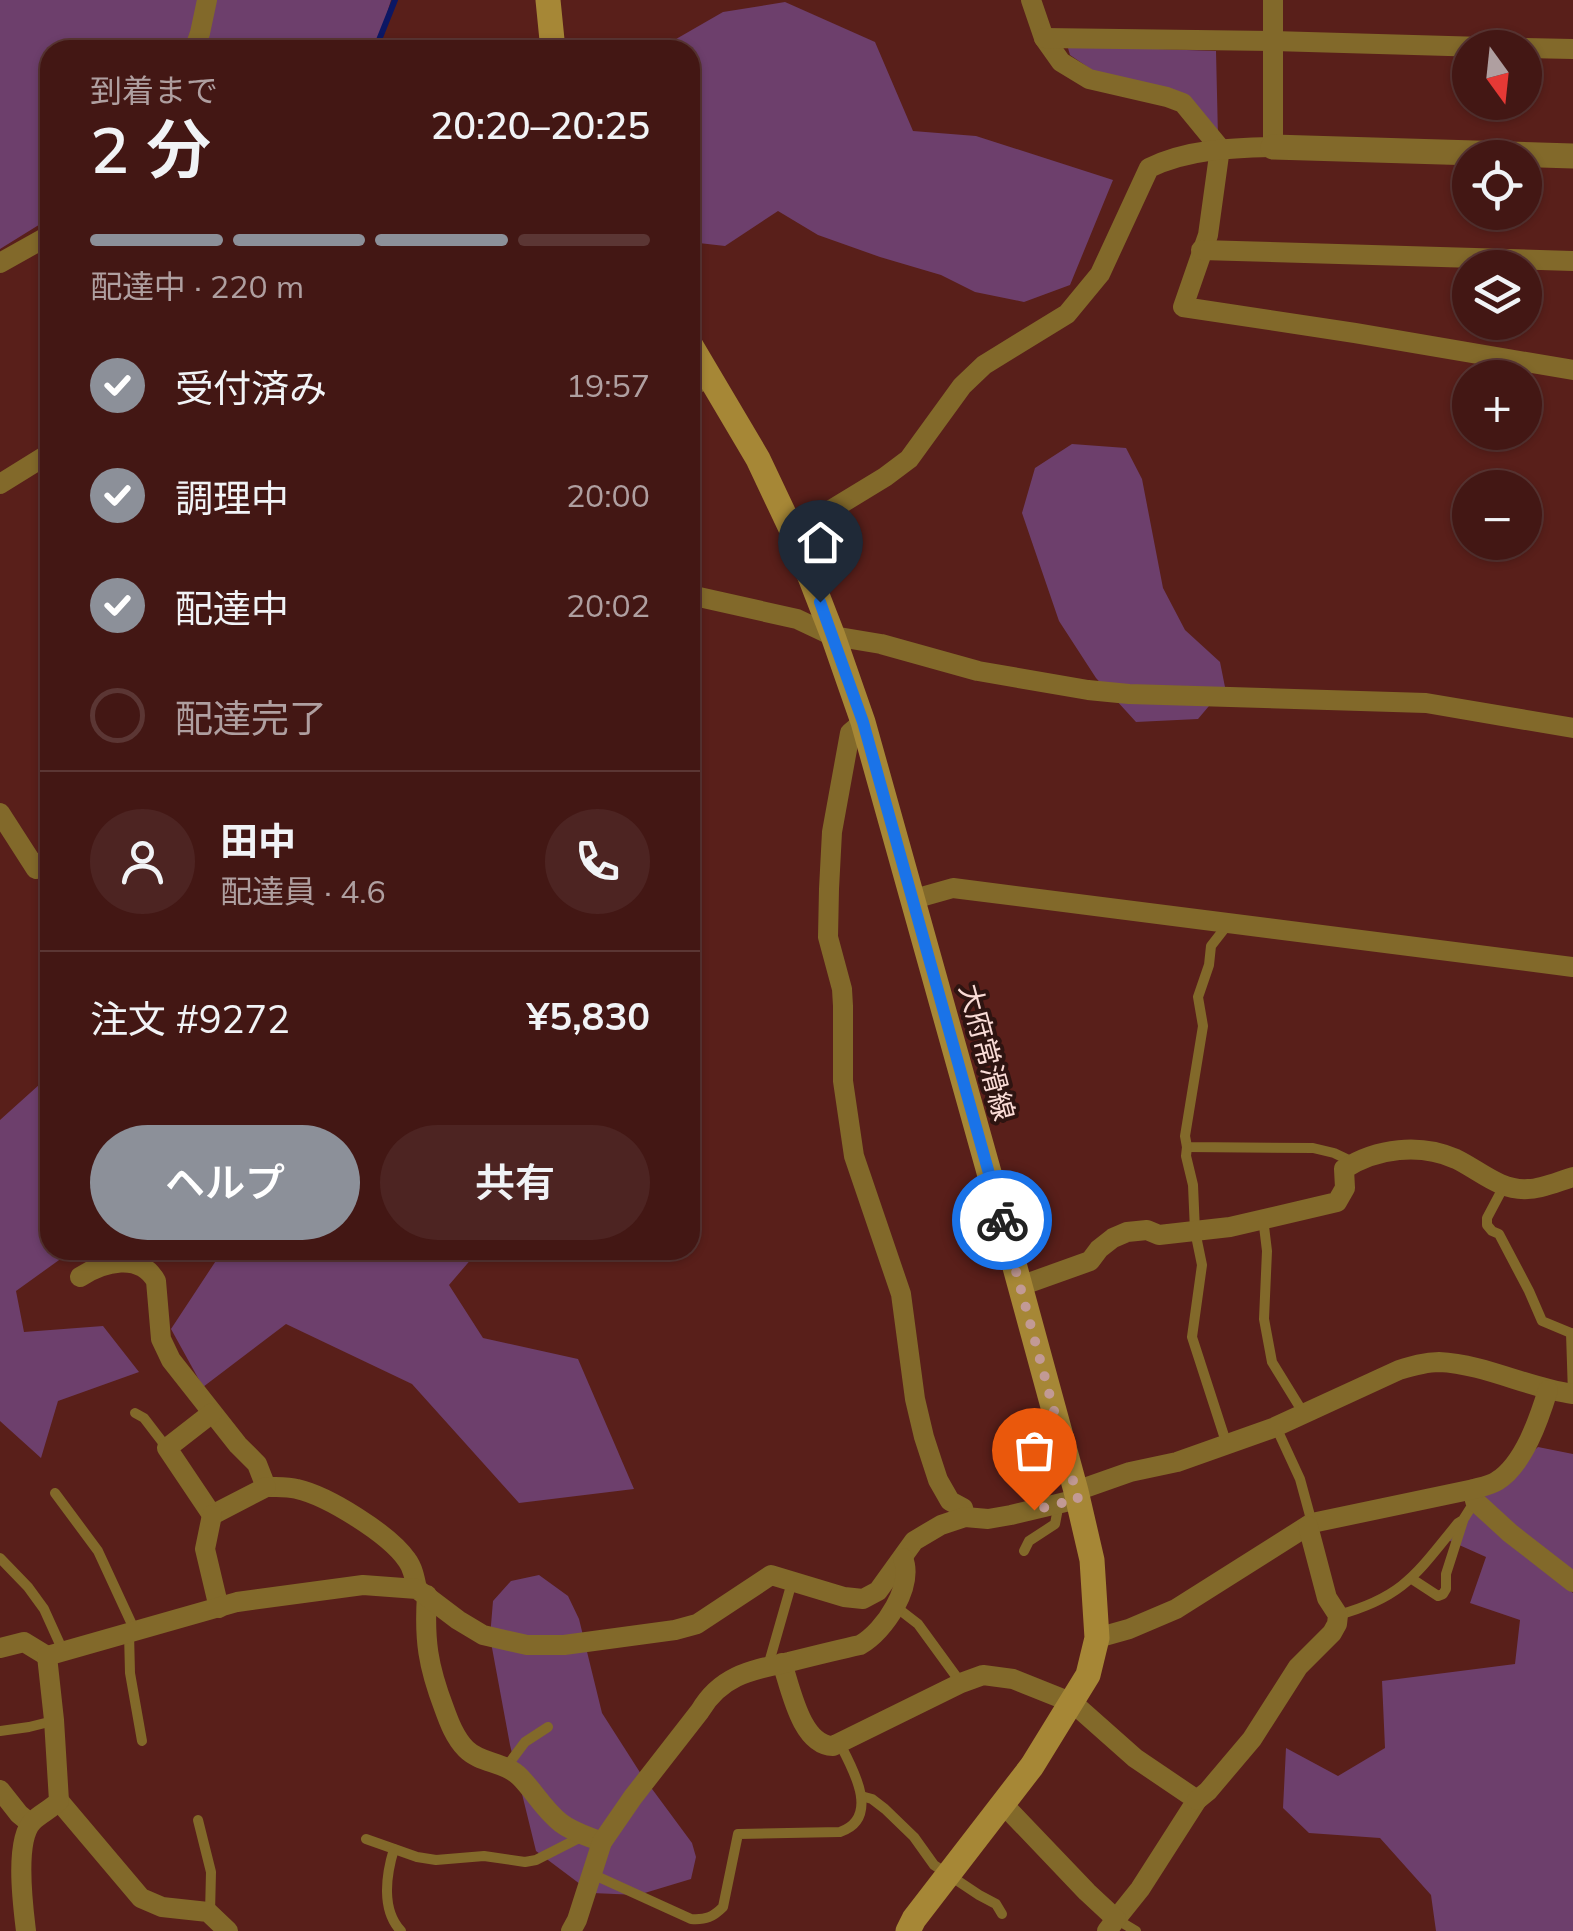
<!DOCTYPE html>
<html lang="ja">
<head>
<meta charset="utf-8">
<style>
	body { margin:0; font-family:Mulish,"Noto Sans JP",sans-serif; background:#4d2422; color:#f1f3f6; height:100vh; display:flex; flex-direction:column; font-size:38px; white-space:nowrap }
	* { box-sizing:border-box; margin:0 }
	p { font-size:32px; color:#af9fa0 }
	.icon { flex:none; width:55px; height:55px; fill:none; stroke:currentColor; stroke-width:2; stroke-linecap:round; stroke-linejoin:round }
	.map { position:relative; flex:1; overflow:hidden }
	.details { position:absolute; left:40px; top:40px; width:660px; height:1220px; display:flex; flex-direction:column; background:#431714; border-radius:30px; box-shadow:0 2px 8px #0004,0 0 0 2px #5b3634 }
	.details>* { flex:none }
	.needle { width:65px; rotate:165deg }
	.fabs { position:absolute; left:1452px; top:30px; display:grid; gap:20px }
	.fabs a { display:grid; place-items:center; width:90px; height:90px; border-radius:50%; background:#431714; box-shadow:0 2px 8px #0004,0 0 0 2px #5b3634; font-size:50px }
	.pin { position:absolute; display:grid; place-items:center; width:85px; height:85px; color:#fff; margin:-102px -42px; border-radius:50% 50% 50% 0; rotate:-45deg; box-shadow:0 0 10px #0007 }
	.pin .icon { rotate:45deg }
	.courier { position:absolute; display:grid; place-items:center; width:100px; height:100px; margin:-50px; border:8px solid #1a73e8; border-radius:50%; background:#fff; color:#222; box-shadow:0 2px 12px #0007 }
	.summary em { font-style:normal; font-weight:600 }
	.summary div { display:flex; flex-direction:column-reverse }
	.summary { display:flex; align-items:center; justify-content:space-between; height:170px; padding:0 50px }
	h1 { font-size:65px; font-weight:600; line-height:75px }
	.bar { display:grid; grid-template-columns:repeat(4,1fr); gap:15px 10px; align-content:center; height:120px; padding:0 50px }
	.bar i { height:12px; border-radius:8px; background:#5b3634 }
	.bar .on { background:#8c9099 }
	.bar p { grid-column:span 4 }
	.line { display:flex; align-items:center; gap:25px; padding:0 50px; border-top:2px solid #5b3634 }
	.line div { flex:1 }
	.round { display:grid; place-items:center; flex:none; width:105px; height:105px; border-radius:52px; background:#4d2422 }
	ol { padding:0 50px; list-style:none }
	li { display:flex; align-items:center; gap:30px; height:110px }
	li p { margin-inline-start:auto }
	li .icon { padding:10px; border-radius:50%; background:#8c9099; color:#fff; stroke-width:4 }
	li:last-child { color:#af9fa0 }
	li i { width:55px; height:55px; border:5px solid #5b3634; border-radius:50% }
	.action { display:flex; gap:20px; margin-top:auto; padding:20px 50px }
	.action a { flex:1; height:115px; border-radius:60px; background:#8c9099; color:#fff; font-size:40px; font-weight:600; line-height:115px; text-align:center }
	.action a+a { background:#4d2422; color:#f1f3f6 }
	.map>svg:first-child { display:block }
	.green { fill:#6d3f6c }
	.lines { fill:none; stroke-linecap:round; stroke-linejoin:round }
	.stream { stroke:#0c1764; stroke-width:6 }
	.service { stroke:#82692a; stroke-width:10 }
	.minor { stroke:#82692a; stroke-width:20 }
	.tertiary { stroke:#82692a; stroke-width:25 }
	.secondary { stroke:#a68736; stroke-width:25 }
	.done { stroke:#c29a95; stroke-width:10; stroke-dasharray:0 18 }
	.route { stroke:#1a73e8; stroke-width:12 }
	.labels { text-anchor:middle; stroke-width:8; stroke-linejoin:round; paint-order:stroke }
	.street-label { font-size:28px; fill:#fadcd7; stroke:#2e1411 }
</style>
</head>
<body>
<div class="map">
<svg width="1573" height="1931" viewBox="0 0 1573 1931">
	<rect width="100%" height="100%" fill="#591f1a"/>
	<!-- green -->
	<g class="green">
		<path d="M0,0H391L376,50H50V218L0,249Z"/>
		<path d="M785,2L875,42L913,131L976,136L1113,180L1070,285L1024,302L975,292L941,275L880,257L818,235L778,211L725,246L690,242V50H657L723,12Z"/>
		<path d="M1099,47L1216,51L1218,137L1207,122L1095,72L1070,55L1068,48Z"/>
		<path d="M1072,444L1126,448L1142,479L1163,588L1185,630L1220,662L1225,687L1198,719L1136,722L1096,678L1059,621L1022,513L1035,468Z"/>
		<path d="M50,1075V1250H73L16,1291L24,1332L103,1326L139,1372L58,1401L41,1458L0,1421V1120Z"/>
		<path d="M223,1250H479L449,1285L483,1338L578,1359L634,1489L519,1503L412,1384L286,1324L203,1387L171,1329Z"/>
		<path d="M1538,1447L1573,1454V1571L1518,1542L1573,1593V1931H1436L1431,1895L1380,1838L1309,1833L1283,1808L1286,1748L1338,1776L1385,1748L1382,1681L1515,1664L1520,1620L1470,1603L1486,1557L1448,1540L1479,1501Z"/>
		<path d="M539,1575L568,1596L579,1619L602,1713L641,1774L692,1843L696,1857L691,1879L638,1895L592,1893L536,1851L510,1745L490,1637L493,1601L511,1581Z"/>
	</g>
	<g class="lines">
		<!-- stream -->
		<path class="stream" d="M375,50L395,0"/>
		<!-- service -->
		<g class="service">
			<path d="M1225,921V928L1211,946L1209,965L1198,997L1203,1026L1185,1136L1187,1147L1313,1148L1334,1153L1353,1162"/>
			<path d="M1187,1147L1186,1156L1193,1185L1195,1231L1202,1265L1192,1337L1227,1445"/>
			<path d="M1504,1186L1487,1218V1225L1492,1231L1499,1234L1529,1291L1542,1321L1573,1334"/>
			<path d="M1263,1218L1267,1251L1264,1319L1272,1362L1304,1414"/>
			<path d="M1571,1333L1573,1394"/>
			<path d="M135,1413L144,1418L167,1448"/>
			<path d="M1276,1427L1300,1479L1312,1523"/>
			<path d="M55,1493L98,1551L135,1631"/>
			<path d="M1024,1551L1029,1541L1055,1524L1059,1503"/>
			<path d="M0,1558L28,1587L44,1609L63,1651"/>
			<path d="M1412,1579L1438,1596L1443,1594L1446,1589V1574L1463,1521"/>
			<path d="M896,1607L918,1624L961,1683"/>
			<path d="M1338,1615C1404,1597 1417,1573 1458,1523L1463,1520L1475,1501"/>
			<path d="M129,1633L130,1673L142,1741"/>
			<path d="M768,1666L792,1582"/>
			<path d="M0,1731L29,1727L53,1721"/>
			<path d="M507,1766L525,1742L548,1727"/>
			<path d="M861,1796L872,1799L885,1809L914,1837L934,1865L979,1895L996,1904L1002,1914"/>
			<path d="M198,1820L211,1872L210,1913"/>
			<path d="M366,1839L417,1857L436,1860L484,1856L525,1862L536,1860L583,1836"/>
			<path d="M394,1849C386,1875 381,1910 401,1931"/>
			<path d="M592,1874L691,1919C706,1920 713,1917 723,1907L738,1834L840,1832C881,1818 853,1769 840,1744"/>
			<path d="M1116,1919L1136,1931"/>
		</g>
		<!-- minor -->
		<g class="minor">
			<path d="M1031,0L1044,38L1061,62L1089,79L1167,97L1183,103L1220,148L1208,235L1183,307L1355,333L1573,370"/>
			<path d="M1044,38L1273,41L1519,48"/>
			<path d="M1525,48L1573,49"/>
			<path d="M194,50L200,33L207,0"/>
			<path d="M1201,250L1573,261"/>
			<path d="M0,263L50,235"/>
			<path d="M690,379L695,384L710,378"/>
			<path d="M0,484L50,453"/>
			<path d="M793,533L885,477L909,459L962,386L984,365L1067,314L1100,274L1149,168C1188,149 1231,148 1273,147V0"/>
			<path d="M690,595L797,619L833,636L881,644L978,671L1088,690L1129,694L1426,703L1573,728"/>
			<path d="M863,722L850,733L832,832L829,889L828,937L842,989L843,1006V1081L854,1156L901,1294L915,1399L924,1437L938,1480L950,1501L963,1508L965,1517"/>
			<path d="M0,813L36,869L50,855"/>
			<path d="M914,899L953,888L1573,967"/>
			<path d="M80,1277C103,1262 140,1252 156,1281L161,1339L171,1360L238,1445L257,1464L266,1487C276,1487 287,1486 297,1489C328,1496 389,1534 407,1560C413,1568 415,1579 417,1589"/>
			<path d="M1020,1286L1090,1261L1099,1249L1113,1238L1127,1232L1147,1230L1159,1235L1230,1227L1337,1202L1345,1188L1344,1169C1377,1148 1420,1143 1456,1159C1479,1170 1500,1191 1528,1189C1542,1189 1559,1181 1573,1177"/>
			<path d="M212,1413L167,1448L212,1515L266,1487"/>
			<path d="M1474,1489L1475,1501L1510,1533L1573,1582"/>
			<path d="M1076,1491L1130,1472L1177,1462L1273,1428L1399,1370C1412,1366 1425,1362 1439,1362C1485,1364 1528,1388 1573,1394"/>
			<path d="M212,1515L205,1549L219,1608"/>
			<path d="M427,1595C424,1640 428,1666 444,1708C449,1722 455,1738 466,1749C481,1764 504,1761 520,1777C534,1791 544,1810 561,1823C574,1833 588,1836 602,1842"/>
			<path d="M1097,1638L1129,1629L1176,1609L1312,1523L1474,1489C1481,1487 1491,1485 1497,1481C1524,1464 1539,1419 1548,1390"/>
			<path d="M0,1648L24,1642L47,1656"/>
			<path d="M782,1663C791,1689 801,1745 833,1746L961,1683L983,1675L1013,1679L1073,1703L1135,1758L1197,1800L1140,1889L1116,1919"/>
			<path d="M0,1790L19,1814L30,1823"/>
			<path d="M1197,1800L1208,1791L1252,1739L1298,1667L1332,1633L1337,1624L1338,1615L1327,1598L1308,1526"/>
			<path d="M59,1801L141,1898L162,1907L208,1912L228,1931"/>
			<path d="M1003,1804L1087,1892L1116,1919L1107,1931"/>
			<path d="M26,1931C23,1906 14,1840 33,1821C40,1814 51,1809 59,1801L54,1720L47,1656L237,1602L363,1585L417,1589L458,1620L483,1635L527,1645H564L675,1630L697,1624L771,1575L844,1597L863,1599L878,1591L914,1541L941,1525L965,1517L988,1519L1011,1515L1078,1499"/>
			<path d="M571,1931L577,1920L602,1842L633,1797L700,1711C721,1675 752,1670 789,1662C813,1656 837,1650 860,1645C885,1631 914,1586 903,1558"/>
		</g>
		<!-- tertiary -->
		<path class="tertiary" d="M1273,147L1573,156"/>
		<!-- secondary -->
		<g class="secondary">
			<path d="M548,0L553,50"/>
			<path d="M690,344L758,459L793,533L833,636L863,722L992,1183L1076,1491L1092,1560L1097,1638L1088,1675L1032,1766L914,1919L908,1931"/>
		</g>
	</g>
	<g class="lines">
		<!-- done -->
		<path class="done" d="M1002,1220L1078,1499L1034,1510"/>
		<!-- route -->
		<path class="route" d="M820,602L863,722L1002,1220"/>
	</g>
	<g class="labels">
		<!-- street labels -->
		<g class="street-label">
			<text transform="translate(987 1052) rotate(75)" y="10">大府常滑線</text>
		</g>
	</g>
</svg>
<div class="fabs">
<a><svg class="needle" viewBox="-14 -14 28 28"><path d="M0-13l5 13h-10z" fill="#e53935"/><path d="M0 13l5-13h-10z" fill="#af9fa0"/></svg></a>
<a><svg class="icon" aria-label="locate" viewBox="0 0 24 24"><circle cx="12" cy="12" r="6"/><path d="M12 2v4M12 18v4M2 12h4M18 12h4"/></svg></a>
<a><svg class="icon" aria-label="layers" viewBox="0 0 24 24"><path d="M12 4l9 5-9 5-9-5zM3 14l9 5 9-5"/></svg></a>
<a>+</a>
<a>−</a>
</div>
<div class="pin" style="left:1034px;top:1510px;background:#ea580c"><svg class="icon" aria-label="bag" viewBox="0 0 24 24"><path d="M5 8h14l-1 12H6zM9 8a3 3 0 0 1 6 0"/></svg></div>
<div class="pin" style="left:820px;top:602px;background:#1f2937"><svg class="icon" aria-label="home" viewBox="0 0 24 24"><path d="M3 11l9-7 9 7M6 9v11h12V9"/></svg></div>
<div class="courier" style="left:1002px;top:1220px"><svg class="icon" aria-label="bike" viewBox="0 0 24 24"><circle cx="6" cy="16" r="4"/><circle cx="18" cy="16" r="4"/><path d="M6 16l4-8h5l3 8M10 8l3 8H6M13 5h3"/></svg></div>
<section class="details">
<div class="summary"><div><h1>2 分</h1><p>到着まで</p></div><em>20:20–20:25</em></div>
<div class="bar"><i class="on"></i><i class="on"></i><i class="on"></i><i></i><p>配達中 · 220 m</p></div>
<ol>
<li><svg class="icon" aria-label="check" viewBox="0 0 24 24"><path d="M5 12l5 5 9-10"/></svg>受付済み<p>19:57</p></li>
<li><svg class="icon" aria-label="check" viewBox="0 0 24 24"><path d="M5 12l5 5 9-10"/></svg>調理中<p>20:00</p></li>
<li><svg class="icon" aria-label="check" viewBox="0 0 24 24"><path d="M5 12l5 5 9-10"/></svg>配達中<p>20:02</p></li>
<li><i></i>配達完了</li>
</ol>
<div class="line" style="height:180px"><a class="round"><svg class="icon" aria-label="person" viewBox="0 0 24 24"><circle cx="12" cy="8" r="4"/><path d="M4 21q1-7 8-7t8 7"/></svg></a><div><b>田中</b><p>配達員 · 4.6</p></div><a class="round"><svg class="icon" aria-label="phone" viewBox="0 0 24 24"><path d="M5 4h4l2 5-3 2q2 4 5 5l2-3 5 2v4C11 20 4 13 5 4z"/></svg></a></div>
<div class="line" style="height:130px"><div>注文 #9272</div><b>¥5,830</b></div>
<div class="action"><a>ヘルプ</a><a>共有</a></div>
</section>
</div>
</body>
</html>
